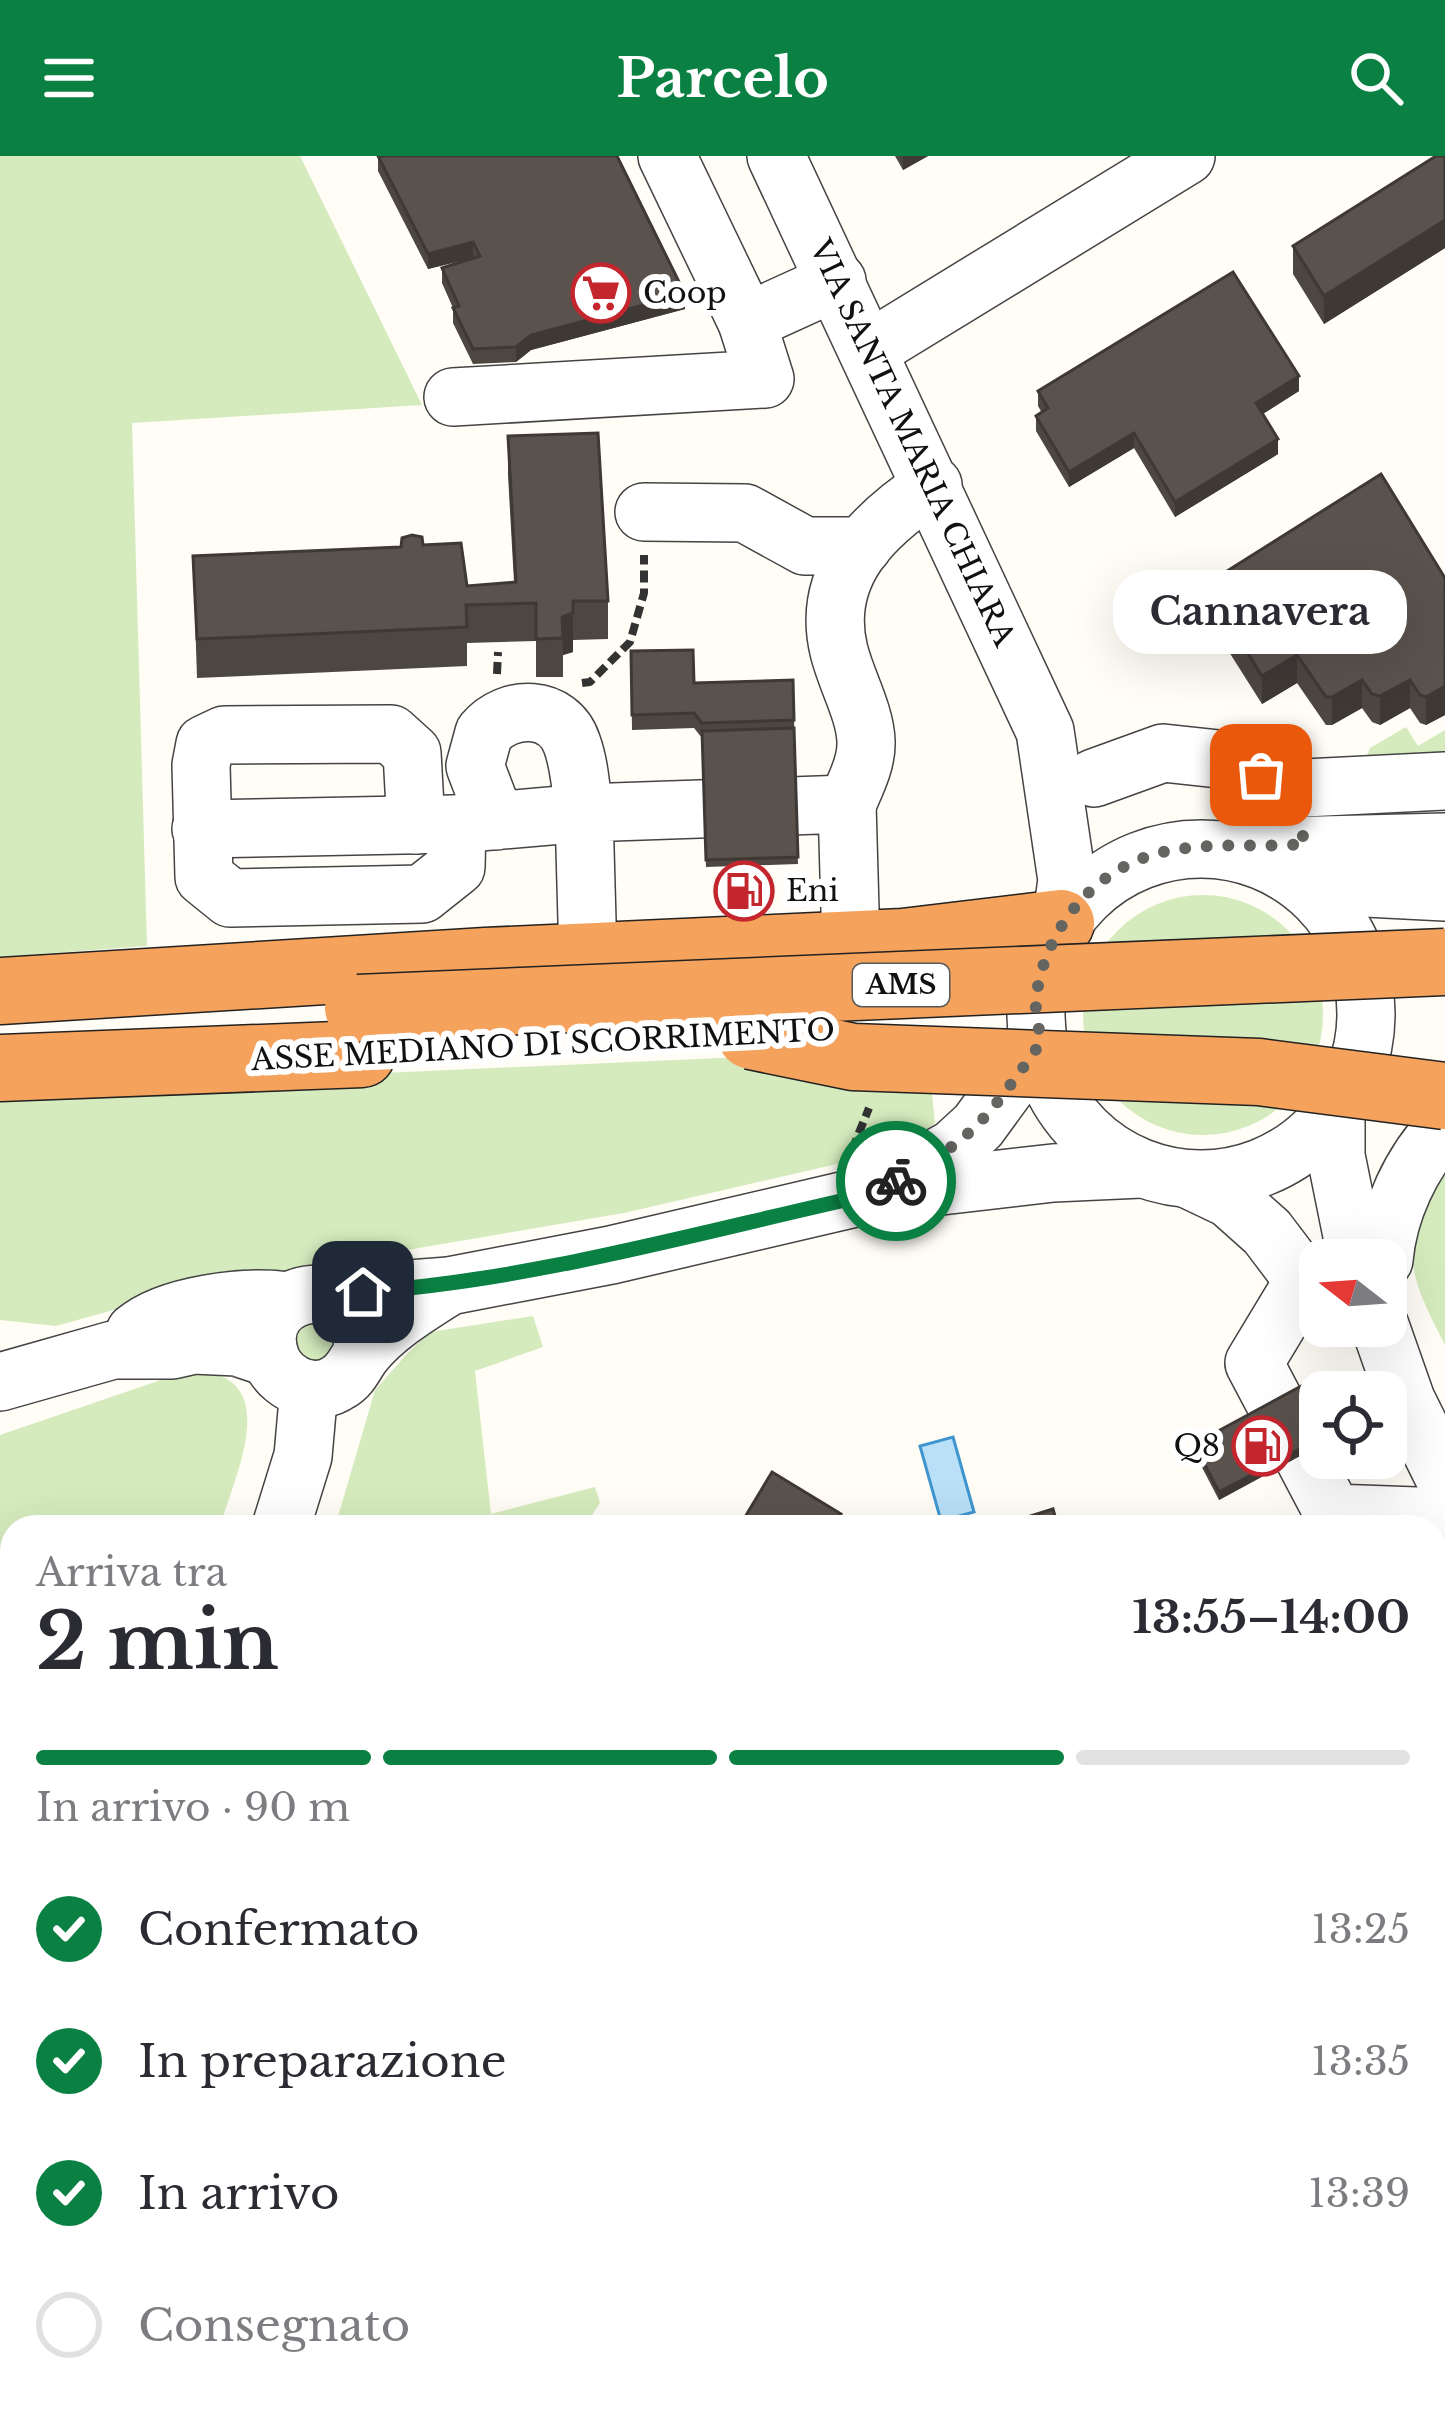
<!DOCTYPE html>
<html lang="it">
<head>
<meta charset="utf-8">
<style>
	body { margin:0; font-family:"Libre Baskerville",serif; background:#f7f7f7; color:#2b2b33; height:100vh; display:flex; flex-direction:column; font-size:45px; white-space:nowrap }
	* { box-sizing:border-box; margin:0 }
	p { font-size:39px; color:#7c7c81 }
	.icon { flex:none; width:66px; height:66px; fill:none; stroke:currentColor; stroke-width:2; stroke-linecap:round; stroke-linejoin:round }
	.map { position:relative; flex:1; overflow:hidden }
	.drawer { position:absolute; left:0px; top:1359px; width:1446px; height:903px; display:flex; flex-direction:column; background:#fff; border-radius:36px 36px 0 0; box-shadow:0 12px 48px #0002 }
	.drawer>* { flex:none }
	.needle { width:78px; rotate:287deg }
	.tools { position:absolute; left:1299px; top:1083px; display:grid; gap:24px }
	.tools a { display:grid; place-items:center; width:108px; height:108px; border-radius:24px; background:#fff; box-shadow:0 12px 48px #0002; font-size:60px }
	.pin { position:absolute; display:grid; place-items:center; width:102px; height:102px; color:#fff; margin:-51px; border-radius:24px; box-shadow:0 6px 18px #0006 }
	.courier { position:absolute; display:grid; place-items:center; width:120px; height:120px; margin:-60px; border:9px solid #0b8043; border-radius:50%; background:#fff; color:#222; box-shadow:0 3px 15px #0007 }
	.bubble { position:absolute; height:84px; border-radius:36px; background:#fff; box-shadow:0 12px 48px #0002; font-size:39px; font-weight:800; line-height:84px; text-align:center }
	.summary em { font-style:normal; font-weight:800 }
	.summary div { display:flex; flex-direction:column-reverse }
	.summary { display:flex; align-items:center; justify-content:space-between; height:204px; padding:0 36px }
	h1 { font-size:78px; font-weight:800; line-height:90px }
	.bar { display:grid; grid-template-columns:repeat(4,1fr); gap:18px 12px; align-content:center; height:144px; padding:0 36px }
	.bar i { height:15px; border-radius:9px; background:#e1e1e2 }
	.bar .on { background:#0b8043 }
	.bar p { grid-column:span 4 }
	ol { padding:0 36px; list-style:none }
	li { display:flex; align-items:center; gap:36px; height:132px }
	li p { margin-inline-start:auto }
	li .icon { padding:12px; border-radius:50%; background:#0b8043; color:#fff; stroke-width:4 }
	li:last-child { color:#7c7c81 }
	li i { width:66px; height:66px; border:6px solid #e1e1e2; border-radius:50% }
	header { display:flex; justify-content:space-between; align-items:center; height:156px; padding:0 36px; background:#0b8043; color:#fff; font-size:54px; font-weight:800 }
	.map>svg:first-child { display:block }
	.green { fill:#d5ebbd }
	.water { fill:#b9e0f7; stroke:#3f96cf; stroke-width:3 }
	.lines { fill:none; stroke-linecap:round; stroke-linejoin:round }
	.minor-casing { stroke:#444; stroke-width:60 }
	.highway-casing { stroke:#222; stroke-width:69 }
	.path { stroke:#333; stroke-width:8; stroke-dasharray:12 6; stroke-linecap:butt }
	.minor { stroke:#fff; stroke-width:57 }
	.highway { stroke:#f5a25d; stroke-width:66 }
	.highway-bridge-casing { stroke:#222; stroke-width:69; stroke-linecap:butt }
	.highway-bridge { stroke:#f5a25d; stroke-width:66 }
	.wall { fill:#4d4742 }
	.shaded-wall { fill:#3f3936 }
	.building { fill:#5a524d; stroke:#3f3936; stroke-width:3 }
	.done { stroke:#646461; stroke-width:12; stroke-dasharray:0 21.6 }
	.route { stroke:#0b8043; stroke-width:15 }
	.labels { text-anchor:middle; stroke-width:12; stroke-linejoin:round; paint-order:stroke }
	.shield { fill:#fff; stroke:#585858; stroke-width:3 }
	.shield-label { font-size:27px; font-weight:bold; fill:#111 }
	.poi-label { font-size:30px; fill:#111; stroke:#fff; text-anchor:start }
	.street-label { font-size:30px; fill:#111; stroke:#fff }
</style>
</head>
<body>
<header><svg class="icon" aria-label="menu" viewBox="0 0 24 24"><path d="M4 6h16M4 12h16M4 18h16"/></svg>Parcelo<svg class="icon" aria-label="search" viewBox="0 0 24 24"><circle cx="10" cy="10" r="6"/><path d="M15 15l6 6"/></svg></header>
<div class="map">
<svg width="1445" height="2261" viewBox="0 0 1445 2261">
	<rect width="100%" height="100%" fill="#fffdf5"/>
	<!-- green -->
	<g class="green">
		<path d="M0,0H300L422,249L132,267L147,790L0,801Z"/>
		<path d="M1406,571L1418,590L1445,574V616L1363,609L1370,592Z"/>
		<circle cx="1203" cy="859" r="120"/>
		<path d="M786,899L930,917L935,967L902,993L624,1057L207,1128L56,1170L0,1164V934Z"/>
		<path d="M1445,1011V1189C1401,1104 1403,1095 1445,1011Z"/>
		<path d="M296,1158L349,1176L309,1218L283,1175Z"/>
		<path d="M533,1160L543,1191L475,1215L491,1358L595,1331L600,1347L584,1371H335L375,1234L406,1199L430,1176Z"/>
		<path d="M190,1214C286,1217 236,1315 220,1371H12V1434L0,1436V1279Z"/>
	</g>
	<!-- water -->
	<path class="water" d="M953,1281L974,1356L941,1365L920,1290Z"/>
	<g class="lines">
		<defs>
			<g id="minor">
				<path d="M667,0L747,166L837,125"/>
				<path d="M776,0L1045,575L1067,724L1061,767"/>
				<path d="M869,194L1186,0"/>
				<path d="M453,241L765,223L747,166"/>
				<path d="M644,356L745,357L805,390H863"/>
				<path d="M1094,622L1163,597L1237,605L1285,633L1445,625"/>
				<path d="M847,648C855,629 867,607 866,585C865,556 846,524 839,495C820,418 874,368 933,329"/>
				<path d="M416,669L412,597L391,578L224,579L205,588L201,609L204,721L230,742L422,738L456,711L457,668L584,657C581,635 580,610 572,588C559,548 508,548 484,577L475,610L496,665"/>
				<path d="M201,673L453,668"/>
				<path d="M1239,691L1445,686"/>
				<circle cx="1201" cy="858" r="165"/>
				<path d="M1293,720L1347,731L1445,736"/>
				<path d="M588,801L584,657L847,648L851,789"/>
				<path d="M1336,952V1000L1357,1104"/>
				<path d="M1188,1023L1230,1043L1267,1076L1320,1146"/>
				<path d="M892,1027L954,992L978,970L1038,888"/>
				<path d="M1384,1104C1388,1056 1411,1006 1445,971"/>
				<path d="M1304,1124L1254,1207L1333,1357L1445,1361"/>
				<path d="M331,1139L449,1130L611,1099L872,1038L1053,1017L1141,1013"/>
				<path d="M1380,1170L1406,1244L1445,1323"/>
				<path d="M135,1176C168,1148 246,1139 288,1145"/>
				<path d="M361,1199C379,1110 243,1125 271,1203C276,1217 290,1228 304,1232C316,1235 329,1233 339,1226C351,1219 354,1209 362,1198C384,1170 419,1149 449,1130"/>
				<path d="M0,1226L113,1194H172L194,1189L237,1191L270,1202"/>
				<path d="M281,1371L303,1300L309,1233"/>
				<path d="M1434,1431L1445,1428"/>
				<path d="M0,2210L12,2213"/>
			</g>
			<g id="highway">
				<path d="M0,835L486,805L903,786L1061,767"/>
				<path d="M0,912L362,898"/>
			</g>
		</defs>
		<!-- minor casing -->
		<use href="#minor" class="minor-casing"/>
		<!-- highway casing -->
		<use href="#highway" class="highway-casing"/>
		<!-- path -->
		<g class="path">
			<path d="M497,518L498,496"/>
			<path d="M582,527L590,526L630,486L644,437V399"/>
			<path d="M852,994L869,952"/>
			<path d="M0,1421L12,1419"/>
		</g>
		<!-- minor -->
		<use href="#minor" class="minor"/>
		<!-- highway -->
		<use href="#highway" class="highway"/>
		<defs>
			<g id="highway-bridge">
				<path d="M358,852L1445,806"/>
				<path d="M751,880L853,901L1259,916L1445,940"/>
			</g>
		</defs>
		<!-- highway-bridge casing -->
		<use href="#highway-bridge" class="highway-bridge-casing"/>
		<!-- highway-bridge -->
		<use href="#highway-bridge" class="highway-bridge"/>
	</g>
	<!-- wall -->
	<g class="wall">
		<path d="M378,0L685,153L531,194L516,206L473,208L453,167V152L442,127V112L474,102L428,113L378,15Z"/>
		<path d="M895,0H928L903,14Z"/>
		<path d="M1445,0V92L1324,168L1293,118V90Z"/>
		<path d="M1038,235H1299L1263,258L1278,298L1175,361L1134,292L1069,331L1036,275V260L1042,257L1038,250Z"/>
		<path d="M508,280L608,445V483L573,484V496L563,499V521H536V485L467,487V510L197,522L193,400L423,389L467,430L514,426L508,319Z"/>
		<path d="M1445,422V559L1426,569L1420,567L1410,552L1380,569L1372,566L1362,552L1332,569H1326L1297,527L1262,548L1205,458V429Z"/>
		<path d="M631,495L694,527L793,524L798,708L706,711L702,582L694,572L632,574Z"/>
		<path d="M1320,1256V1289L1219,1344L1194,1296V1288Z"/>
		<path d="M0,1655L12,1658V1760L0,1757Z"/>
		<path d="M12,1819V1919L0,1916V1840Z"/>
		<path d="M230,2250H467V2261H226Z"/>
	</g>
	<!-- shaded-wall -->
	<g class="shaded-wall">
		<path d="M903,0H928L903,14Z"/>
		<path d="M1445,64V92L1324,168V140Z"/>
		<path d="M473,86V101L428,113V98Z"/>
		<path d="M685,138V153L531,194L516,206V191L531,179Z"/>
		<path d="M1299,220V235L1256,262V247Z"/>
		<path d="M1134,277V292L1069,331V316Z"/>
		<path d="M1278,283V298L1175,361V346Z"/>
		<path d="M573,457V496L563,499L562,461Z"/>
		<path d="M1297,499V527L1262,548V520Z"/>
		<path d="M1362,524V552L1332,569V541Z"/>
		<path d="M1410,524V552L1380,569V540Z"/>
		<path d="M1445,530V559L1426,569V541Z"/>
		<path d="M1320,1282V1289L1219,1344V1336Z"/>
		<path d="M1445,1588V1603L1434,1607V1592Z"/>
		<path d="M1445,1735V1750L1437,1752V1737Z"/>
		<path d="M1445,1921V1949L1434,1952V1924Z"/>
		<path d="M4,1942V1964L0,1980V1958Z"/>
		<path d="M1445,1998V2026L1434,2030V2002Z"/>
		<path d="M463,2250H467V2261H459Z"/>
	</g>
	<!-- building -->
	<g class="building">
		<path d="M378,0H617L685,138L531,179L516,191L473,193L453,152L459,150L442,112L480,100L473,86L428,98Z"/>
		<path d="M1436,0H1445V64L1324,140L1293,90Z"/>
		<path d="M1233,116L1299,220L1256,247L1278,283L1175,346L1134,277L1069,316L1036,260L1048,252L1038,235Z"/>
		<path d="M598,277L608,445H573V457L562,461L563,482L536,483V447L466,449L467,471L197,483L193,400L401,391L402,382L412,379L422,381L423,389L461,387L467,430L516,426L508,280Z"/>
		<path d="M1381,318L1445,422V530L1426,541L1420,539L1410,524L1380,540L1372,538L1362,524L1332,541H1326L1297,499L1262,520L1205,429Z"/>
		<path d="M693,494L694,527L793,524L794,564L702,567L694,557L632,559L631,495Z"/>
		<path d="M794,572L798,701L706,704L702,575Z"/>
		<path d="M1305,1228L1320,1256V1282L1219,1336L1194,1288Z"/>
		<path d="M772,1316L841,1358L833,1371H739Z"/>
		<path d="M1053,1353L1058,1371H1017L1015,1365Z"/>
		<path d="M1445,1505V1588L1434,1592V1509Z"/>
		<path d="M0,1655L12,1658V1732L0,1729Z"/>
		<path d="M1445,1697V1735L1437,1737L1434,1728V1701Z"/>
		<path d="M1445,1784V1921L1434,1924V1788Z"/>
		<path d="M6,1818L12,1819V1897L0,1894V1840Z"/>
		<path d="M1445,1959V1998L1434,2002V1963Z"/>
		<path d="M230,2250H463L459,2261H319L320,2258L302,2253L300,2261H226Z"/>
		<path d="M593,2250H664L666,2261H595Z"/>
	</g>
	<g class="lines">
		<!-- done -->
		<path class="done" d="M896,1025C954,993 979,975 1018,918C1024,910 1036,897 1038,888C1042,874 1034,856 1036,842C1045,774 1091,715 1159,697C1206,685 1258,692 1306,688L1285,633L1261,619"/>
		<!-- route -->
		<path class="route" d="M363,1136C536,1124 703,1075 872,1038L896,1025"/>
	</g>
	<!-- icons -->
	<defs>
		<symbol id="supermarket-ring" viewBox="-11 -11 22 22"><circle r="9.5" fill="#fff" stroke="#c4262e" stroke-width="1.5"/><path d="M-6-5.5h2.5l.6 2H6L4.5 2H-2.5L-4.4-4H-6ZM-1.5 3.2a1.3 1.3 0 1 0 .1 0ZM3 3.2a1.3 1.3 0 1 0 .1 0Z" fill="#c4262e"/></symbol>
		<symbol id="fuel-ring" viewBox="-11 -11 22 22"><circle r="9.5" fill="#fff" stroke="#c4262e" stroke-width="1.5"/><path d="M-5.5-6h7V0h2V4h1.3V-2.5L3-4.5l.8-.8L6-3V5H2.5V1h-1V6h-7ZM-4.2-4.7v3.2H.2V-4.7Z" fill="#c4262e"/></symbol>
	</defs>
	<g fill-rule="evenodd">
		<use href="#supermarket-ring" x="568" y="104" width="66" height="66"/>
		<use href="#fuel-ring" x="711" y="702" width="66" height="66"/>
		<use href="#fuel-ring" x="1229" y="1257" width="66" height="66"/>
	</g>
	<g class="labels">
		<!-- shield labels -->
		<rect class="shield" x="853" y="808" width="96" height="42" rx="9"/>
		<g class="shield-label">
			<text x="901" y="838">AMS</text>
		</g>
		<!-- poi labels -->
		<g class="poi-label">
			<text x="643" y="147">Coop</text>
			<text x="786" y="745">Eni</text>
			<text x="1220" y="1300" text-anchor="end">Q8</text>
		</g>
		<!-- street labels -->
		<g class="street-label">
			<text transform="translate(912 287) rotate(65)" y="10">VIA SANTA MARIA CHIARA</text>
			<text transform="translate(543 889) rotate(-3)" y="10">ASSE MEDIANO DI SCORRIMENTO</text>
		</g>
	</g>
</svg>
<div class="tools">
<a><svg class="needle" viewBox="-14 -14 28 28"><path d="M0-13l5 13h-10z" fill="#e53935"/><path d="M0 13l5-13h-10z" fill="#7c7c81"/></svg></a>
<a><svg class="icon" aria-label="locate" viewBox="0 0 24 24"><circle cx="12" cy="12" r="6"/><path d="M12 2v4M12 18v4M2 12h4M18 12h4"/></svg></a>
</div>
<div class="pin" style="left:1261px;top:619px;background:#ea580c"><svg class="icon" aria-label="bag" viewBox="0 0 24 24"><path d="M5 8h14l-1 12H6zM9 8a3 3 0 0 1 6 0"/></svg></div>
<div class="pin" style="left:363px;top:1136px;background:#1f2937"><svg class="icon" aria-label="home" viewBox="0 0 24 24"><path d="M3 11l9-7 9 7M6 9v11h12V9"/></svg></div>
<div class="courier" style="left:896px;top:1025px"><svg class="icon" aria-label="bike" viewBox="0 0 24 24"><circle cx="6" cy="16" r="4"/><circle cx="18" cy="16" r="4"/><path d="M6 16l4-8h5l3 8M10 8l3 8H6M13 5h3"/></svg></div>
<div class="bubble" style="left:1113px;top:414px;width:294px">Cannavera</div>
<section class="drawer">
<div class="summary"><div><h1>2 min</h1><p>Arriva tra</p></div><em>13:55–14:00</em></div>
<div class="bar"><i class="on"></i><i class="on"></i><i class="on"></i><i></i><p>In arrivo · 90 m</p></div>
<ol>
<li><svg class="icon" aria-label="check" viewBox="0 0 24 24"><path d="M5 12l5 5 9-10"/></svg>Confermato<p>13:25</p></li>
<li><svg class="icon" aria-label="check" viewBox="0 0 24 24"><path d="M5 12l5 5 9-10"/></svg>In preparazione<p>13:35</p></li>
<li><svg class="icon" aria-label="check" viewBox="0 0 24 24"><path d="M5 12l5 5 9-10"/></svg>In arrivo<p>13:39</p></li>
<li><i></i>Consegnato</li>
</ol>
</section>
</div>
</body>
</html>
